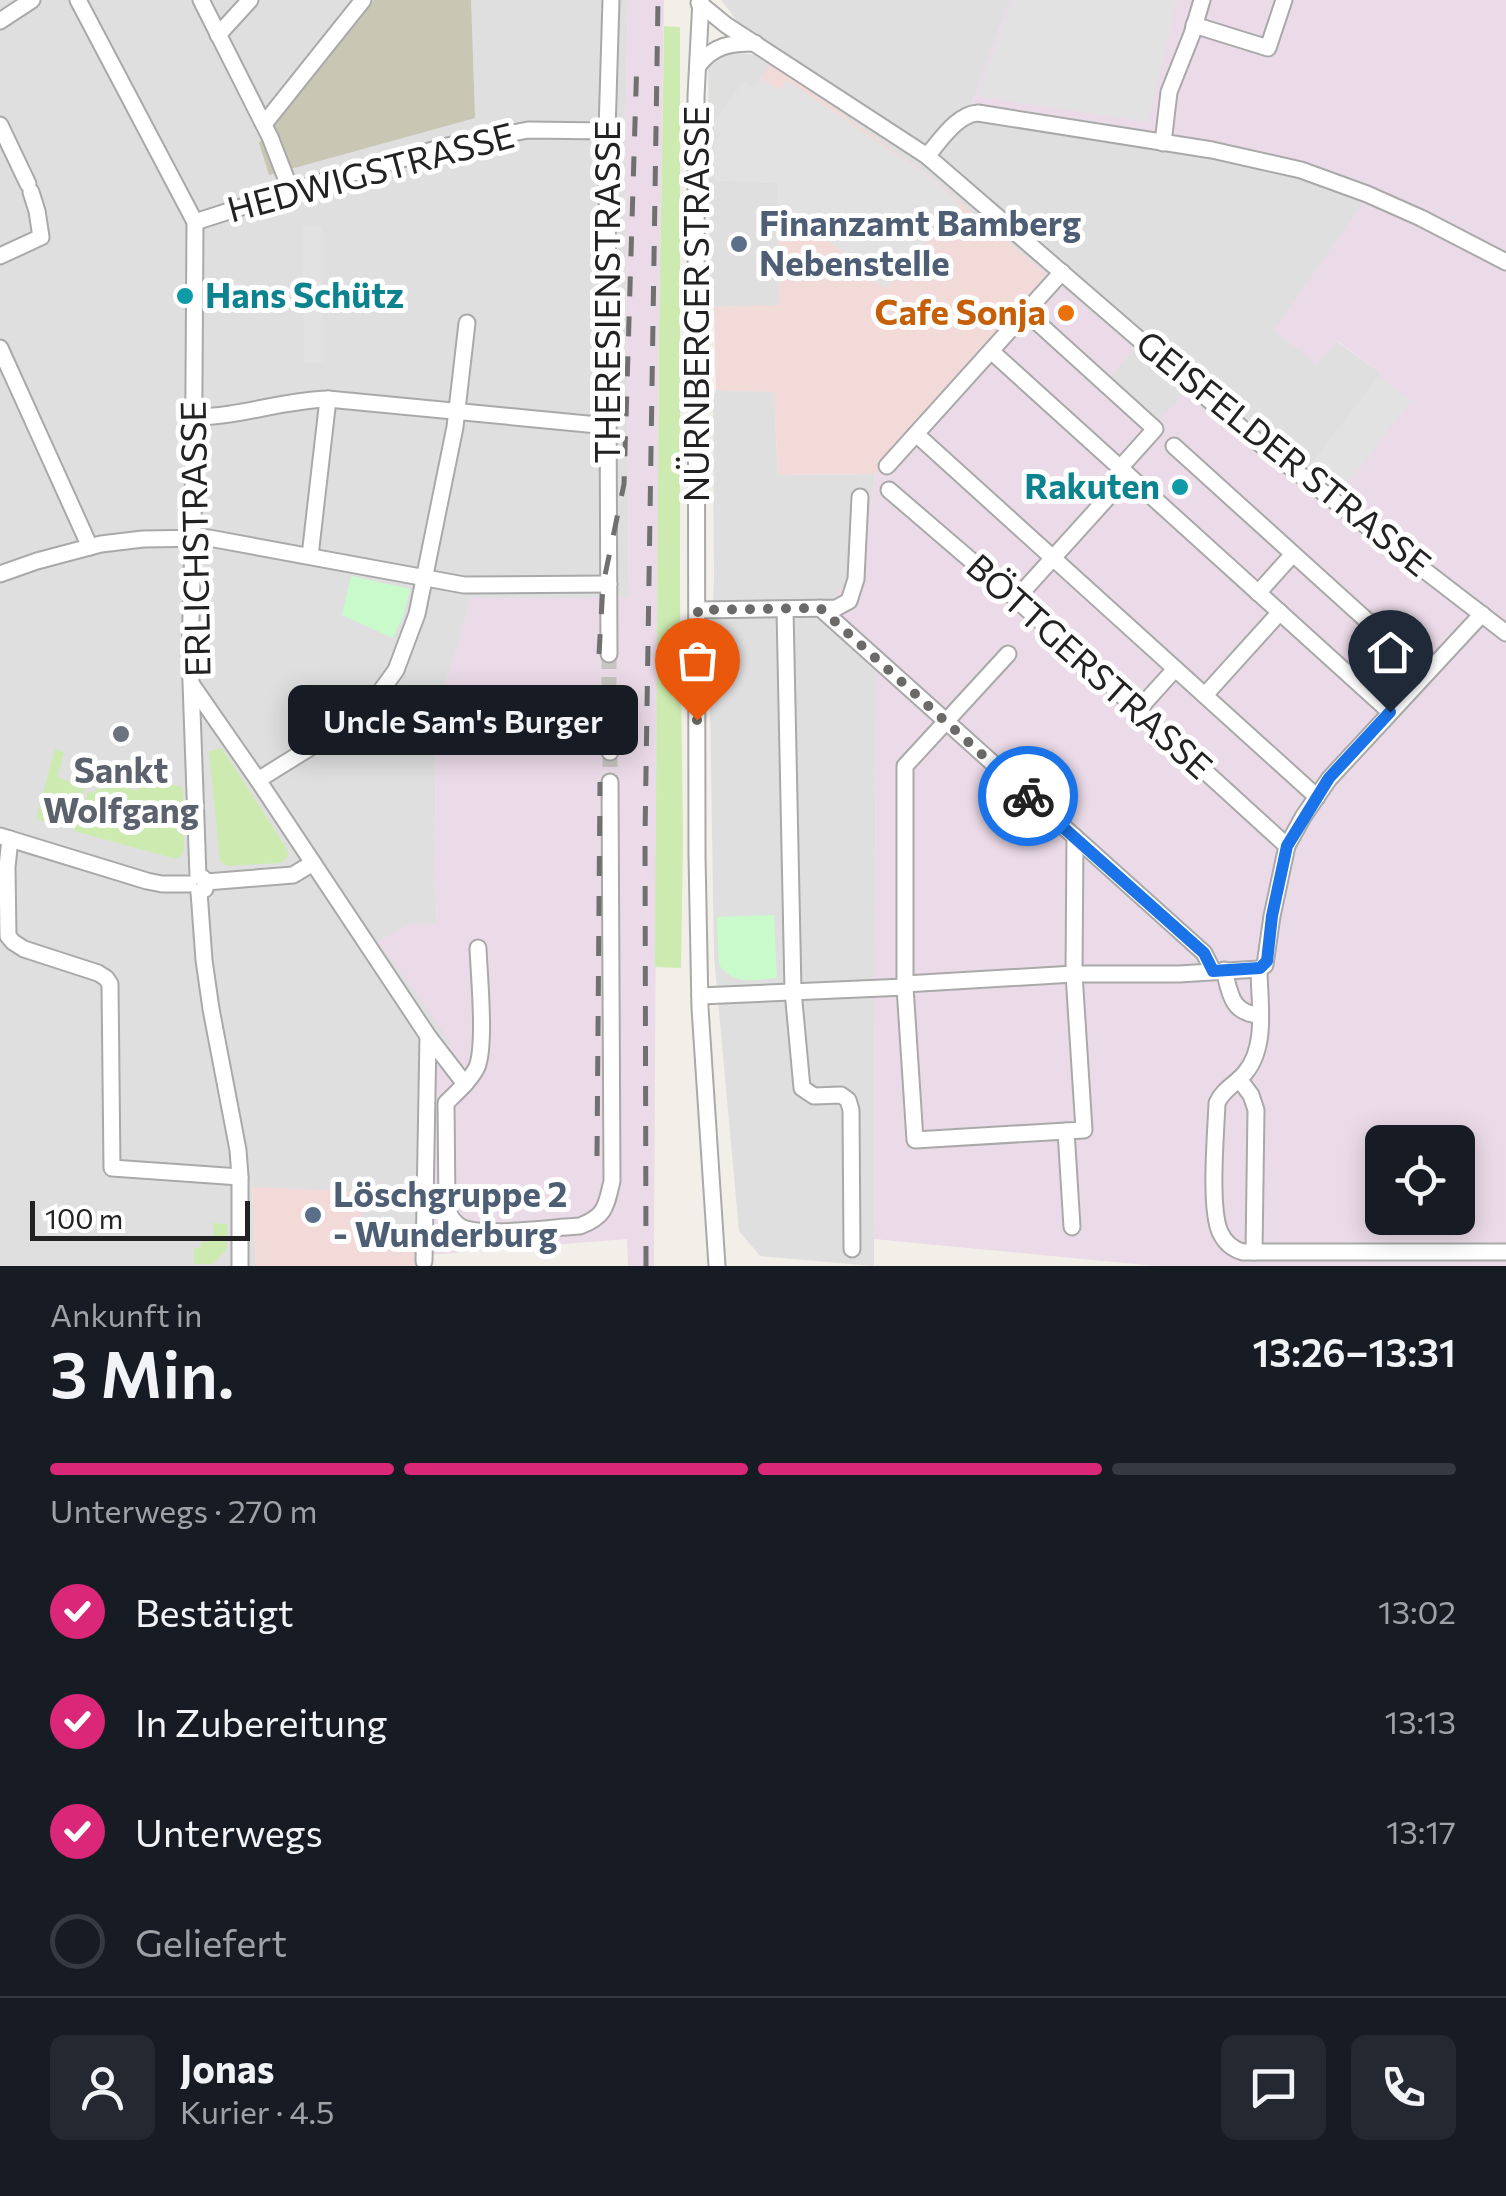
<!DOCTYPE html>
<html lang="de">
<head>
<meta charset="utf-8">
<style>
	body { margin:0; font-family:Commissioner,sans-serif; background:#242831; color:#f1f3f6; height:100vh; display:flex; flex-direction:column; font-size:38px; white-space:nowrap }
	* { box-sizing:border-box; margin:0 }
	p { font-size:32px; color:#9ea1a6 }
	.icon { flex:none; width:55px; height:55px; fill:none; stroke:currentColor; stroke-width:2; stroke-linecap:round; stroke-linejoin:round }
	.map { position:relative; height:1266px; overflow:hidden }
	.drawer { display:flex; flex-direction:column; background:#171b24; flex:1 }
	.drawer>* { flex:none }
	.tools { position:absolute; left:1365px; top:1125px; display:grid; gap:20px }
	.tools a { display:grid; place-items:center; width:110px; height:110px; border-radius:15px; background:#171b24; box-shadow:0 5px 25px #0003; font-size:50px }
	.scale { position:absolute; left:30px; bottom:25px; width:220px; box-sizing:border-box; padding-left:10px; border:5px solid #222; border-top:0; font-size:28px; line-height:35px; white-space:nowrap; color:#222; -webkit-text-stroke:8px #fff; paint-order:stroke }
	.pin { position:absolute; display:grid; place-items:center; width:85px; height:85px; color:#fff; margin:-102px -42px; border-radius:50% 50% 50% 0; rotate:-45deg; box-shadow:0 0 10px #0007 }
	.pin .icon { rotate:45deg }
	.courier { position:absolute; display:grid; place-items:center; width:100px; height:100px; margin:-50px; border:8px solid #1a73e8; border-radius:50%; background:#fff; color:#222; box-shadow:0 2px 12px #0007 }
	.bubble { position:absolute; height:70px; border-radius:15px; background:#171b24; box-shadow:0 5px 25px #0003; font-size:32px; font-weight:600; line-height:70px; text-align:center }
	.overview em { font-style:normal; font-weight:600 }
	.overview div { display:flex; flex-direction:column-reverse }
	.overview { display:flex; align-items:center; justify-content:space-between; height:170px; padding:0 50px }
	h1 { font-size:65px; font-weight:600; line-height:75px }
	.bar { display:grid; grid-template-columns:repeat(4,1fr); gap:15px 10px; align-content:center; height:120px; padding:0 50px }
	.bar i { height:12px; border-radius:8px; background:#363941 }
	.bar .selected { background:#db2777 }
	.bar p { grid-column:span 4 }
	.line { display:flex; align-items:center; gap:25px; padding:0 50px; border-top:2px solid #363941 }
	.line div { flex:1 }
	.round { display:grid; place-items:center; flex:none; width:105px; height:105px; border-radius:15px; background:#242831 }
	ol { padding:0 50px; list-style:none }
	li { display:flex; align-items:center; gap:30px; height:110px }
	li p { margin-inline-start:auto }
	li .icon { padding:10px; border-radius:50%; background:#db2777; color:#fff; stroke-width:4 }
	li:last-child { color:#9ea1a6 }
	li i { width:55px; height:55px; border:5px solid #363941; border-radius:50% }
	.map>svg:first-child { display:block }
	.residential { fill:#e0dfdf }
	.commercial { fill:#f2dad9 }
	.industrial { fill:#ebdbe8; fill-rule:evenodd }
	.construction { fill:#c7c7b4 }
	.grass { fill:#cdebb0 }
	.park { fill:#c8facc }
	.parking { fill:#e2e2e2 }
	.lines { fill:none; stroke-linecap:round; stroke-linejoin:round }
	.minor-tunnel { stroke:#c8c6c1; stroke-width:15; stroke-dasharray:15 8; stroke-linecap:butt }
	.minor-casing { stroke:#a9a9a9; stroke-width:19 }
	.minor { stroke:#fff; stroke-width:15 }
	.rail { stroke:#707070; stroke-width:5; stroke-dasharray:20 20; stroke-linecap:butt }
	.done { stroke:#6b6a68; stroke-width:10; stroke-dasharray:0 18 }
	.route { stroke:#1a73e8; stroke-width:12 }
	.service-dot { fill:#5c6f8a; stroke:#fff; stroke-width:4 }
	.culture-dot { fill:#0f9aa8; stroke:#fff; stroke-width:4 }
	.food-dot { fill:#e8710a; stroke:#fff; stroke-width:4 }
	.worship-dot { fill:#6b7280; stroke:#fff; stroke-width:4 }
	.labels { text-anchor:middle; stroke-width:10; stroke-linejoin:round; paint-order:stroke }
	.street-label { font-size:35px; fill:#222; stroke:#fff }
	.service-label { font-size:35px; font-weight:bold; fill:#4e5e75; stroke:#fff; text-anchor:start }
	.culture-label { font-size:35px; font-weight:bold; fill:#0d838f; stroke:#fff; text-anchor:start }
	.food-label { font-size:35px; font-weight:bold; fill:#c56008; stroke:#fff; text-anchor:end }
	.worship-label { font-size:35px; font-weight:bold; fill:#5b616d; stroke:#fff }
</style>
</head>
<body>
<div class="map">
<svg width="1506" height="1266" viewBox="0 0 1506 1266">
	<rect width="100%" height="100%" fill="#f2efe9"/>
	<!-- residential -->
	<g class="residential">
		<path d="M0,0H628L625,145L629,599L472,598L436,714L435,877L437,925L407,924L452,1044L428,1239L362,1237V1192L252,1188L256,1266H0Z"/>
		<path d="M721,0H1010L967,117L1226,160L1315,180L1365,198L1316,364L1336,341L1381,373L1297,484L1185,394L1159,421L1109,377L1134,349L930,177L754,89L744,81L713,127L721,134L715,180L777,183L780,306L714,307L710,291L708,65L714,58L732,52L764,56Z"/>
		<path d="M716,390L774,391L778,475L875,474L864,562L876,671L874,1266L760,1256L739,1231L714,957L710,704L714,577L713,398Z"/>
	</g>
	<!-- commercial -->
	<g class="commercial">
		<path d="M771,63L930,177L1048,275L875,474L778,475L774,392L716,390L714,307L780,305L777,183L714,180V145L721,134L712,127L743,81L754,88Z"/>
		<path d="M252,1187L362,1192V1237L420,1239L421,1266H256Z"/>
	</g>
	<!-- industrial -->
	<g class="industrial">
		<path d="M628,0H664L659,336L654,1266H628L627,1239L428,1255L431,1060L452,1044L379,942L407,924H437L435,877L436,713L472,598H629L625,145Z"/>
		<path d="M1010,0H1506V1266H1156L874,1239L876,671L818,616L864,562L875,474L1048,275L1134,349L1110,377L1158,421L1185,393L1296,484L1381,373L1337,341L1317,364L1274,331L1365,199L1315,180L1226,160L967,117ZM1382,1142H1458V1218H1382Z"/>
	</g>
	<!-- construction -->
	<path class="construction" d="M374,0H471L475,118L269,175L259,143Z"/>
	<!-- grass -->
	<g class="grass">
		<path d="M664,26L680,27V597L683,840L681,968L655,967L659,336Z"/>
		<path d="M222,748L287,849L288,856L281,863L227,866L220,861L209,751Z"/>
		<path d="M55,749L64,752L57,777L85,787L69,829L36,819Z"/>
		<path d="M142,775L183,788L184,850L181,856L176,859L74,831L88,791L94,793L96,788L102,790L105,781L137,791Z"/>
		<path d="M211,1223L227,1224L226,1250L213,1264H194V1247L200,1248L201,1242H208L214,1235V1226Z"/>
	</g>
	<!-- park -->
	<g class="park">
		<path d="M351,576L410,589L403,616L393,638L342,615Z"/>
		<path d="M774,915L777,978C753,980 736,986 719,965L717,917Z"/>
	</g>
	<!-- parking -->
	<g class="parking">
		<path d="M1013,0H1177L1148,122L977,96Z"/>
		<path d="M761,78L779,90L787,80L929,177L961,205L885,289L851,258L817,233L801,230H779L777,183L714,180V145L721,134L712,127L743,81L754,88Z"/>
		<path d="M303,226H322L323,362H304Z"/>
		<path d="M1379,376L1411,401L1344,488L1312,463Z"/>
	</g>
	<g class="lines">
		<!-- minor-tunnel -->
		<g class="minor-tunnel">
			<path d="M609,654V711"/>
			<path d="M610,752V782"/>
		</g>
		<defs>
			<g id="minor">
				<path d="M78,0L195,222L193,538L190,655L198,876L203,878L206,882L205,889L199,892"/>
				<path d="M201,0L270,137L291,191"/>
				<path d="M701,0L696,96L697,856L700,1008L717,1266"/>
				<path d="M699,3L726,25L927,156L1259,443L1506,633"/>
				<path d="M0,21L32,0"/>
				<path d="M1194,25L1268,48L1284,0"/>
				<path d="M218,35L250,0"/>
				<path d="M698,66C713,45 731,43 755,43"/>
				<path d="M264,124L363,0"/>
				<path d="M0,125L28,184"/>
				<path d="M1163,143L1169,92L1192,34L1202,0"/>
				<path d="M927,156C940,141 957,114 978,113L1212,150L1301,170L1367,194L1421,218L1506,262"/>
				<path d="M195,222L291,191L447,146L528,130L607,131"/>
				<path d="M0,256L41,237L37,211L31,192"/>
				<path d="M1026,312L1155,429L1120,468"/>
				<path d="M0,348L90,547"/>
				<path d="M991,351L1390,712"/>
				<path d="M194,417C240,417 283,400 328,399L608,426"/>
				<path d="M916,434L1317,797"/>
				<path d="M1174,446L1426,674"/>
				<path d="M887,466L1062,272"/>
				<path d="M889,490L1016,599L1287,846"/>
				<path d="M310,556L328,399"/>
				<path d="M0,574L37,561L101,544L143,539L209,538L464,585L609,584"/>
				<path d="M1258,593L1293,554"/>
				<path d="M1016,599L1128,475"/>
				<path d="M820,608L1075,837L1074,974H1179L1259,969L1265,965L1272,916L1287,846L1303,817L1329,779L1482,614"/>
				<path d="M698,610L836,608L849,601L856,579L860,497"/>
				<path d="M785,610L793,991L802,1088L814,1096L841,1095L848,1100L851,1110L852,1249"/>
				<path d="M609,654L607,131L611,0"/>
				<path d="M1008,654L905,766V987L915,1140L1066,1131"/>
				<path d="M192,685L258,780L428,1036L465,1084"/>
				<path d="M1205,695L1280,612"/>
				<path d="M1138,710L1175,669"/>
				<path d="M609,711L610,752"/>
				<path d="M258,780L356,719L370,706L396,670L417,614L455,427L467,323"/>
				<path d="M0,836L147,881L162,884H189"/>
				<path d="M1075,837L1204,953L1213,971"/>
				<path d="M10,839L7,867L8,936L13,942L24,949L98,973L106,978L110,984L112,1168L240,1177"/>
				<path d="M206,882L293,875L313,863"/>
				<path d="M199,892L204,960L211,1009L238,1150L240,1177V1266"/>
				<path d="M478,948C479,975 486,1044 477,1067C470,1081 457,1092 446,1103L447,1209C450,1217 454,1223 461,1227C483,1238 553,1227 580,1226C606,1216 606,1206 612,1181L610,782"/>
				<path d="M1259,969C1259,1001 1268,1046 1245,1073C1236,1084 1223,1089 1217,1103C1216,1132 1209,1207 1220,1232C1225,1243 1232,1249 1243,1252H1506"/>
				<path d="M1224,970C1230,993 1231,1013 1259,1015"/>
				<path d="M905,984L1074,974L1084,1130L1066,1131L1072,1227"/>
				<path d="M700,996L905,987"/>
				<path d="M1239,1079L1251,1095L1256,1110L1254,1252"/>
				<path d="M424,1261L428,1036"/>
			</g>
		</defs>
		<!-- minor casing -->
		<use href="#minor" class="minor-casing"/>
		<!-- minor -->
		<use href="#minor" class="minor"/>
		<!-- rail -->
		<g class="rail">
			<path d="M599,654L603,585L624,484L637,57"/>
			<path d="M597,1156L600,782"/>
			<path d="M646,1266L645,836L658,0"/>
		</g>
	</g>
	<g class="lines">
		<!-- done -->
		<path class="done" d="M697,720L698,610L820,608L1028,796"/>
		<!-- route -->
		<path class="route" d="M1028,796L1204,953L1213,971L1260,968L1267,961L1272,916L1287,846L1329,778L1390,712"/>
	</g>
	<!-- markers -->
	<g class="service-dot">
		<circle cx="739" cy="244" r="10"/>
		<circle cx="313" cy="1215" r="10"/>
	</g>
	<g class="culture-dot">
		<circle cx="185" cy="296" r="10"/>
		<circle cx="1180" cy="487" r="10"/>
	</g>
	<circle class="food-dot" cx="1066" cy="313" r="10"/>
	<circle class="worship-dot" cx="121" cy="734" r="10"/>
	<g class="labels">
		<!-- street labels -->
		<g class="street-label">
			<text transform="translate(371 173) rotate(-15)" y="12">HEDWIGSTRASSE</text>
			<text transform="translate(608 292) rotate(-90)" y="12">THERESIENSTRASSE</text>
			<text transform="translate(697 304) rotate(-90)" y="12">NÜRNBERGER STRASSE</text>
			<text transform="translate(1283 454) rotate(39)" y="12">GEISFELDER STRASSE</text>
			<text transform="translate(196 539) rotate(-91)" y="12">ERLICHSTRASSE</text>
			<text transform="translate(1089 667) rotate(42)" y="12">BÖTTGERSTRASSE</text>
		</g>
		<!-- service labels -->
		<g class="service-label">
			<text x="759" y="236">Finanzamt Bamberg<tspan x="759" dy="40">Nebenstelle</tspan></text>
			<text x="333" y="1207">Löschgruppe 2<tspan x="333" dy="40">- Wunderburg</tspan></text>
		</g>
		<!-- culture labels -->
		<g class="culture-label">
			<text x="205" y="308">Hans Schütz</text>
			<text x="1160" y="499" text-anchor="end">Rakuten</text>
		</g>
		<!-- food labels -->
		<g class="food-label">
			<text x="1046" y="325">Cafe Sonja</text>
		</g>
		<!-- worship labels -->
		<g class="worship-label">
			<text x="121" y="783">Sankt<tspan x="121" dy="40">Wolfgang</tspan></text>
		</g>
	</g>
</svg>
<div class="tools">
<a><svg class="icon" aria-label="locate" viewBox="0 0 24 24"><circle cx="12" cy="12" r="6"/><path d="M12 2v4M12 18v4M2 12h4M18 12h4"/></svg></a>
</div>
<div class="scale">100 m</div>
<div class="pin" style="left:697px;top:720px;background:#ea580c"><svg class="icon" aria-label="bag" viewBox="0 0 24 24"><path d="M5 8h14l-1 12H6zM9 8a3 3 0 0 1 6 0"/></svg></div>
<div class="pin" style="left:1390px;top:712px;background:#1f2937"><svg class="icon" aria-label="home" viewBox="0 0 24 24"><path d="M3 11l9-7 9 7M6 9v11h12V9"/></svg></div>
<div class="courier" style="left:1028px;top:796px"><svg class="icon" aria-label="bike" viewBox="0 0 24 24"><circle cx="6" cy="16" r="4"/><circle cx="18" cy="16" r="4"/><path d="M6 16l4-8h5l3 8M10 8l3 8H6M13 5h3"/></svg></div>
<div class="bubble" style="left:288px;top:685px;width:350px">Uncle Sam's Burger</div>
</div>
<section class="drawer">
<div class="overview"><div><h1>3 Min.</h1><p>Ankunft in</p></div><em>13:26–13:31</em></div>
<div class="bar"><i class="selected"></i><i class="selected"></i><i class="selected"></i><i></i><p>Unterwegs · 270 m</p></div>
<ol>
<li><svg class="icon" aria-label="check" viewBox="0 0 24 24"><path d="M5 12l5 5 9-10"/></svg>Bestätigt<p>13:02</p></li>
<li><svg class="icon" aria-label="check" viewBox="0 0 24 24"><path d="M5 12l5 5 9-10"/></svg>In Zubereitung<p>13:13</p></li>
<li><svg class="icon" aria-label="check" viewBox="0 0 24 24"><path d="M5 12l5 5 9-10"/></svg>Unterwegs<p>13:17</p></li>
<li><i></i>Geliefert</li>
</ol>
<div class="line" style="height:180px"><a class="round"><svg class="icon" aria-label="person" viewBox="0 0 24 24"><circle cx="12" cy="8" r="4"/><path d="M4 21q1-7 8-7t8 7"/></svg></a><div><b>Jonas</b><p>Kurier · 4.5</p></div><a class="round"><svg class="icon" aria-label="chat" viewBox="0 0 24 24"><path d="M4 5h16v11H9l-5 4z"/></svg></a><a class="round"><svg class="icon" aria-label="phone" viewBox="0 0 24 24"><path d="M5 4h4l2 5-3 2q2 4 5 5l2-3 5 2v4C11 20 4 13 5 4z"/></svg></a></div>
</section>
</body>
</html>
